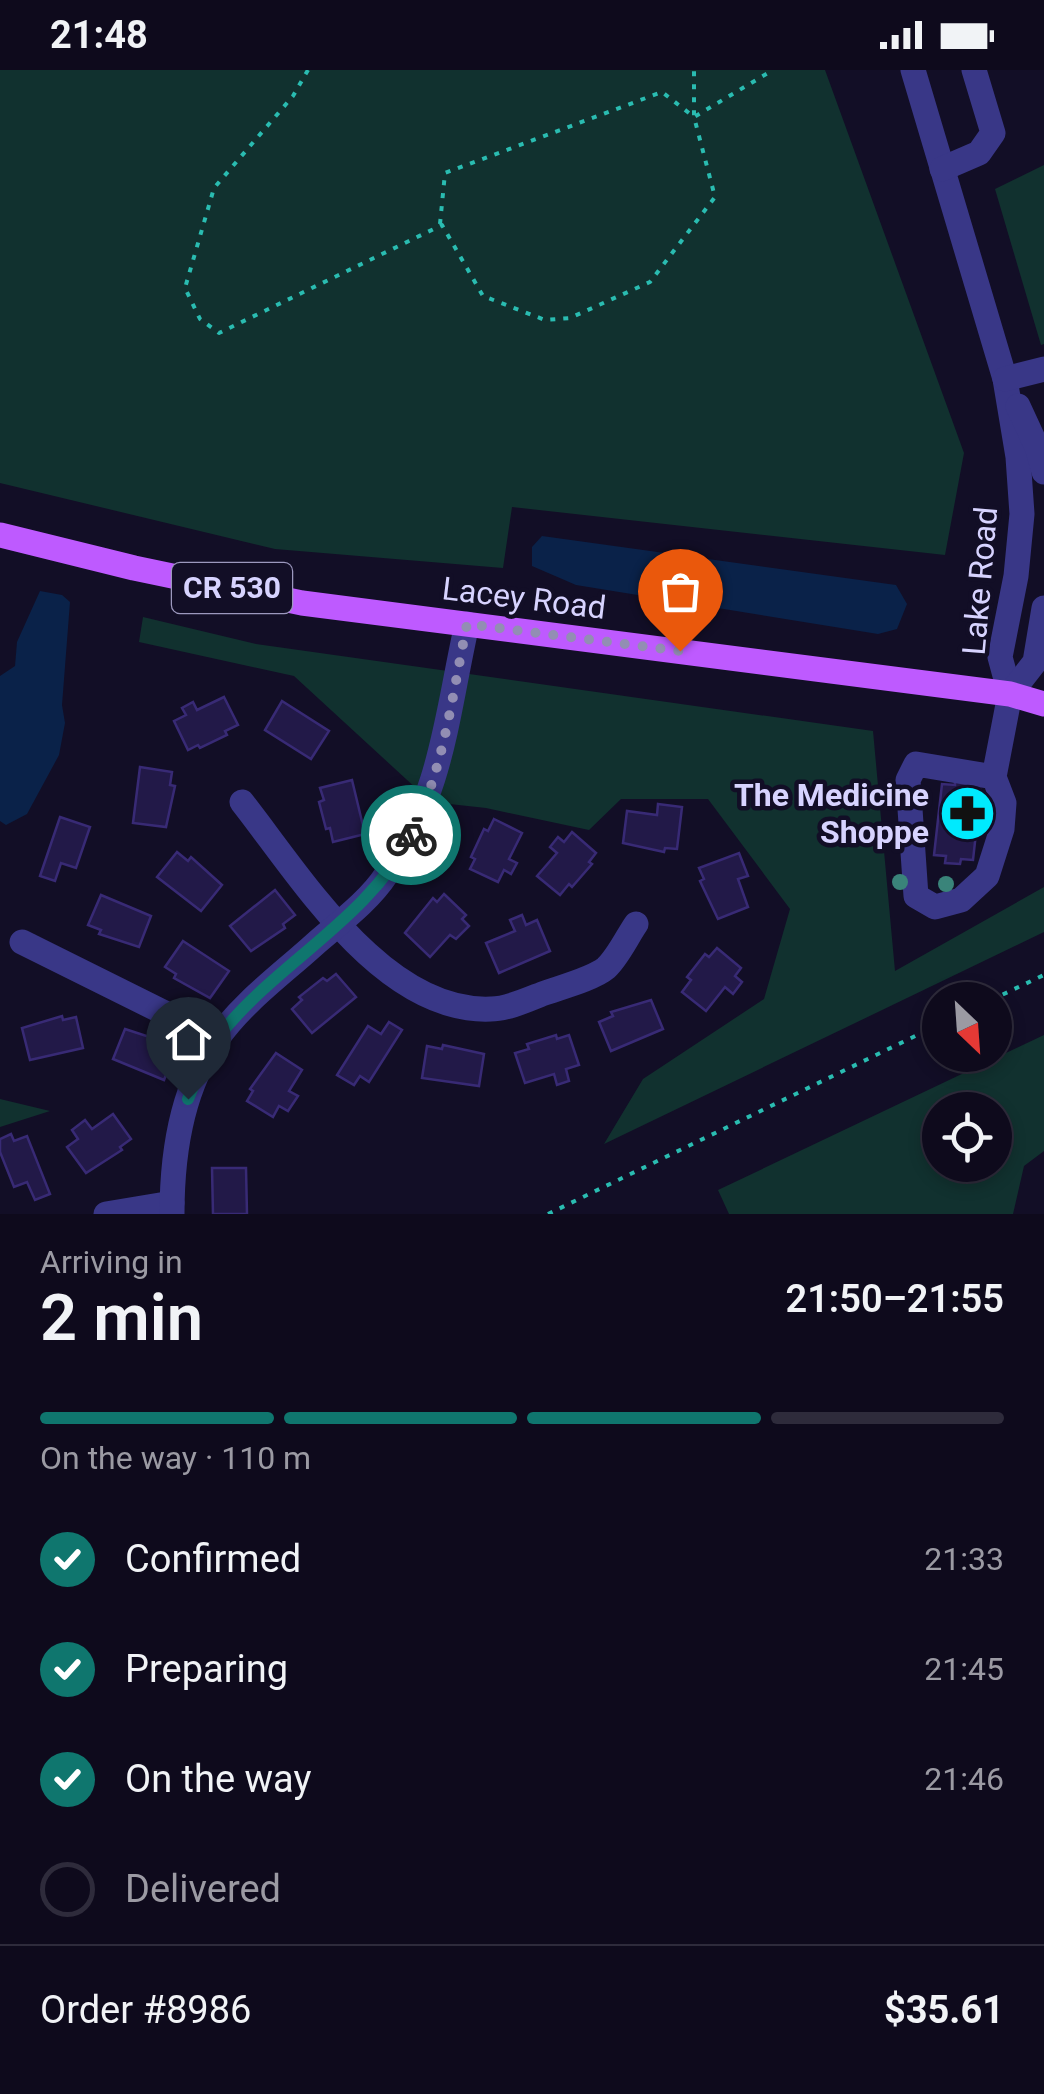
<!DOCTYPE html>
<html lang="en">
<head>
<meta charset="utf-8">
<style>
	body { margin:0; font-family:Roboto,sans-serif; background:#1c1829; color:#f1f3f6; height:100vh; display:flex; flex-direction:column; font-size:38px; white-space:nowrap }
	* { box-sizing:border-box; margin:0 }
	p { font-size:32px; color:#9b9aa3 }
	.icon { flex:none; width:55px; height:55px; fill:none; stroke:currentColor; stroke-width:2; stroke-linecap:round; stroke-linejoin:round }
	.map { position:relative; height:1144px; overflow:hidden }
	.details { display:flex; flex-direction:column; background:#0e0a1c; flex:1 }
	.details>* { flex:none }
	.needle { width:65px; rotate:155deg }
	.fabs { position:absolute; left:922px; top:912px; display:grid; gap:20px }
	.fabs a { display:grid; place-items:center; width:90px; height:90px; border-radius:50%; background:#0e0a1c; box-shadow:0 5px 15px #0003,0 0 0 2px #2e2b3b; font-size:50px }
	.pin { position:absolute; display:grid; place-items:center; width:85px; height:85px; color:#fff; margin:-102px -42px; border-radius:50% 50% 50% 0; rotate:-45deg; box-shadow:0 0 10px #0007 }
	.pin .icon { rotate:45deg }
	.courier { position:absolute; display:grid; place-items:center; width:100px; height:100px; margin:-50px; border:8px solid #0f766e; border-radius:50%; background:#fff; color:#222; box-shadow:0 2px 12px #0007 }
	.summary em { font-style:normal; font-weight:600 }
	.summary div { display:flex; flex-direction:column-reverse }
	.summary { display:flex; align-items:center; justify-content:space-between; height:170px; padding:0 40px }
	h1 { font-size:65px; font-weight:600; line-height:75px }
	.bar { display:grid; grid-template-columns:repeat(4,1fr); gap:15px 10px; align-content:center; height:120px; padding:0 40px }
	.bar i { height:12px; border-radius:8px; background:#2e2b3b }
	.bar .on { background:#0f766e }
	.bar p { grid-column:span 4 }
	.line { display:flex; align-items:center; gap:25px; padding:0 40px; border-top:2px solid #2e2b3b }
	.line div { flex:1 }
	ol { padding:0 40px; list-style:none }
	li { display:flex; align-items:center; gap:30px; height:110px }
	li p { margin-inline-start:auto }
	li .icon { padding:10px; border-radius:50%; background:#0f766e; color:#fff; stroke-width:4 }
	li:last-child { color:#9b9aa3 }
	li i { width:55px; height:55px; border:5px solid #2e2b3b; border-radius:50% }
	.status { display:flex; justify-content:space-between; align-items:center; height:70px; padding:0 50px; background:#0e0a1c; direction:ltr }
	.status svg { height:28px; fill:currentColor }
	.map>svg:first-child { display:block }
	.green { fill:#11312f; fill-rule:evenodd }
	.water { fill:#0a2249 }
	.building { fill:#221948; stroke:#382a75; stroke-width:2.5 }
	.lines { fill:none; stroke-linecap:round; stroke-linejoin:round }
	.path { stroke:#2abcb1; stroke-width:4; stroke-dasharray:5 8; stroke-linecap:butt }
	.minor { stroke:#393787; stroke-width:25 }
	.major { stroke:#be5aff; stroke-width:25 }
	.tree { fill:#3a847a }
	.done { stroke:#928eb3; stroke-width:10; stroke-dasharray:0 18 }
	.route { stroke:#0f766e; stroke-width:12 }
	.labels { text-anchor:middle; stroke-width:9; stroke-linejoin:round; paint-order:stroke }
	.shield { fill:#120e26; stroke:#9c98be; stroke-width:2.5 }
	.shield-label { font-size:30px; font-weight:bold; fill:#d7d3ff }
	.street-label { font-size:32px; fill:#d7d3ff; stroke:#120e26 }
	.poi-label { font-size:32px; font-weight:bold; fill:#d7d3ff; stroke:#120e26; text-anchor:end }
</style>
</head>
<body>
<div class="status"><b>21:48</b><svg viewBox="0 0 49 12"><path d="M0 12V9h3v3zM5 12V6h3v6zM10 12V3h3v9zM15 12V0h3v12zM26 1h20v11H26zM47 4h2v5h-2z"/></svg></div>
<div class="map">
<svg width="1044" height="1144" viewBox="0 0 1044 1144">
	<rect width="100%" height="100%" fill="#120e26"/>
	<!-- green -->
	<g class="green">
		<path d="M0,0H825L964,383L945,485L512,437L503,498L275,479L0,413Z"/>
		<path d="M1044,95V274L1041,275L995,119Z"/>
		<path d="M143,547L256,574L873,661L895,901L1044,817V862L604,1074L643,1009L764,929L790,839L708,729H621L589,760L486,738L431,732L294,606L139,572Z"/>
		<path d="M1044,965V1081L1024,1096L1013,1144H729L718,1120ZM940,1040H995V1095H940Z"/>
		<path d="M0,1029L50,1041L0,1057Z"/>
	</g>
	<!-- water -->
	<g class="water">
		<path d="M542,466L896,515L907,534L897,559L878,564L576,515L532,496V477Z"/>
		<path d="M40,521L62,525L70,532L62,635L65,653L59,685L27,744L6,755L0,751V606L15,596L17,572Z"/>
	</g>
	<!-- building -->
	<g class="building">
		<path d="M224,627L238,655L225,661L227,665L200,678L198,675L188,680L174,651L186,645L182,638L193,632L197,640Z"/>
		<path d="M282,631L329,661L311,689L265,660Z"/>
		<path d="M140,697L172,702L170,715L175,716L166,757L133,753Z"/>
		<path d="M352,710L365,764L333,772L330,758L326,759L319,732L324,730L320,718Z"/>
		<path d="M955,711L968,712V718L980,719L978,730L999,732L996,756L977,754L973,790L961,789L960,794L945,793L946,786L934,785L942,714L955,715Z"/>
		<path d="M658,734L682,737L677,779L665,778L664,782L623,773L627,741L657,745Z"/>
		<path d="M60,747L90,757L76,798L61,793L55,811L40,806Z"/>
		<path d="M494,749L522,763L509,789L517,793L511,804L504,800L498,812L470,799L475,789L471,787L484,759L488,761Z"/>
		<path d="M572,762L596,783L589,792L592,794L572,817L569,814L560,825L537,806L557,783L550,777L558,767L564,772Z"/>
		<path d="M177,782L188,791L191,787L222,815L201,841L157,807Z"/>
		<path d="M739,783L748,806L738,809L748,837L718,849L700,811L704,809L699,798Z"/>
		<path d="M275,820L295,845L283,854L285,858L251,881L230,856Z"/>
		<path d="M444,824L466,845L462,849L469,856L456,869L450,865L430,887L405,863L433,828L437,832Z"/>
		<path d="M101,825L151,846L139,877L99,864L101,860L88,855Z"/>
		<path d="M522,845L526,855L537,850L550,881L499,903L486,873L515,861L510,850Z"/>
		<path d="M183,871L229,901L210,928L174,908L176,904L165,897Z"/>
		<path d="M717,878L741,898L735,906L742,912L733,924L725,917L706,941L682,922L691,910L687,907L705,884L709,887Z"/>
		<path d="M336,904L356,927L312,963L292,939L302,930L299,927L323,908L327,911Z"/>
		<path d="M651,930L663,959L611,981L599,952L613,946L611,942Z"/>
		<path d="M62,946L63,950L76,947L83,978L30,990L22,958Z"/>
		<path d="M389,952L402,960L369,1012L360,1006L354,1015L337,1005L368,956L381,964Z"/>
		<path d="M125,959L165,972L164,975L176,980L164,1010L113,989Z"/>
		<path d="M556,965L557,969L569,965L579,995L566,999L569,1011L557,1015L554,1004L525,1013L515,983L529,979L527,974Z"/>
		<path d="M443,975L484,984L479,1016L422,1008L427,976L442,979Z"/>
		<path d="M276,983L302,1000L289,1021L298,1026L288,1041L279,1036L273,1047L247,1031L253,1021L250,1019Z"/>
		<path d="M113,1044L131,1069L120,1077L122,1080L86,1103L67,1077L78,1069L72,1060L85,1050L92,1059Z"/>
		<path d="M11,1064L14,1071L27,1066L50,1124L35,1130L27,1112L14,1117L0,1082V1069Z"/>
		<path d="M212,1098H246L247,1144H213Z"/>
	</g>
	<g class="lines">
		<!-- path -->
		<g class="path">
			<path d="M308,0L293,26L214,118L185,218L200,249L219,263L442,155L483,226L545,250L570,248L650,212L715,127L694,47V0"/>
			<path d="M440,154L445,103L662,22L694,47L773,0"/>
			<path d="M991,930L1044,905"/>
			<path d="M548,1144L940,954"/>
		</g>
		<!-- minor -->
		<g class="minor">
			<path d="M913,0L1005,309L1018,387L1022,444L1016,506L1000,587L1010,624L994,707L1004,733L1002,759L987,806L961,830L935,837L916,826L908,710L916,694L994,707"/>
			<path d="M942,99L979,83L993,63L974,0"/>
			<path d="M1005,309L1044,299"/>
			<path d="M1018,336L1037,377L1044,402"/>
			<path d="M1010,624L1035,592L1044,538"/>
			<path d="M242,732C301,807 384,944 491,939C507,939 527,930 542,924C558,918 593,909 606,898C618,887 627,867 636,854"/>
			<path d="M22,872L217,969"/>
			<path d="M106,1144L172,1133"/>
			<path d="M172,1144C172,1084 181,1019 217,969C243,932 282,904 315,874C339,853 369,831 386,805C443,722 446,648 467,554"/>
		</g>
		<!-- major -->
		<path class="major" d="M0,465L134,498L302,533L1010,624L1044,634"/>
	</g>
	<!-- trees -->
	<g class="tree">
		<circle cx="900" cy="812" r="8"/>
		<circle cx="946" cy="814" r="8"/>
	</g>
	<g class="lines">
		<!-- done -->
		<path class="done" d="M411,765C444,699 452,626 467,554L680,581"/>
		<!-- route -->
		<path class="route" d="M188,1029C197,1008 204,985 219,966C276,893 368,850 411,765"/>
	</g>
	<!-- icons -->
	<defs>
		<symbol id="pharmacy-disc" viewBox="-11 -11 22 22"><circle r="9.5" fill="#00eafe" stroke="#120e26"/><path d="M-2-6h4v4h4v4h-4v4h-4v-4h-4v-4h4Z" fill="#111"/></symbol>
	</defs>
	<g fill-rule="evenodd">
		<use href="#pharmacy-disc" x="936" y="712" width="63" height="63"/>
	</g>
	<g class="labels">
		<!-- shield labels -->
		<rect class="shield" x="172" y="493" width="120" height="50" rx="8"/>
		<g class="shield-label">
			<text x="232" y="528">CR 530</text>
		</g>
		<!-- street labels -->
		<g class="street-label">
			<text transform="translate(980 511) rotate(-85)" y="11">Lake Road</text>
			<text transform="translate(524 528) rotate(7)" y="11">Lacey Road</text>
		</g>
		<!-- poi labels -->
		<g class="poi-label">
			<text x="929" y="736">The Medicine<tspan x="929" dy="37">Shoppe</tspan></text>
		</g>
	</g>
</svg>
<div class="fabs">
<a><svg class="needle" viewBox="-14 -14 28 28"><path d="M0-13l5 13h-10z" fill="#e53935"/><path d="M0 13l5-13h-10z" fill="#9b9aa3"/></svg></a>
<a><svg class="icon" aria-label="locate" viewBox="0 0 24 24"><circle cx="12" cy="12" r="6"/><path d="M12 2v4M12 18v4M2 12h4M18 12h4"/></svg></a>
</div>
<div class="pin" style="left:680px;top:581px;background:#ea580c"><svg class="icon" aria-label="bag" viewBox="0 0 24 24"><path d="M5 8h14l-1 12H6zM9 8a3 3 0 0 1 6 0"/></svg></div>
<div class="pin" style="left:188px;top:1029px;background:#1f2937"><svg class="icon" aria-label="home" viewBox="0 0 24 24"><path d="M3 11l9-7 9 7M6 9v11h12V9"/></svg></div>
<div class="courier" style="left:411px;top:765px"><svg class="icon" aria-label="bike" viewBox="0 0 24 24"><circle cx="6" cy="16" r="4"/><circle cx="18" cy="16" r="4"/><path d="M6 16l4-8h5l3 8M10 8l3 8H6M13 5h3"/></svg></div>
</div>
<section class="details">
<div class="summary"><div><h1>2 min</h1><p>Arriving in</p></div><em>21:50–21:55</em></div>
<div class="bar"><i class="on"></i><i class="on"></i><i class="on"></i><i></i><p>On the way · 110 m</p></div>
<ol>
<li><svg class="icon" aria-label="check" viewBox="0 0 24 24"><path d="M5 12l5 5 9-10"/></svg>Confirmed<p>21:33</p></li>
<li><svg class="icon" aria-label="check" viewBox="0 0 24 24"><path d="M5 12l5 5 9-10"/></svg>Preparing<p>21:45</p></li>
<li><svg class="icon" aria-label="check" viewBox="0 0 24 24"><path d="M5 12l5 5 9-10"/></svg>On the way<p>21:46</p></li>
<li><i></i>Delivered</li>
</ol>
<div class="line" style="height:130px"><div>Order #8986</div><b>$35.61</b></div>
</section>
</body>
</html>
